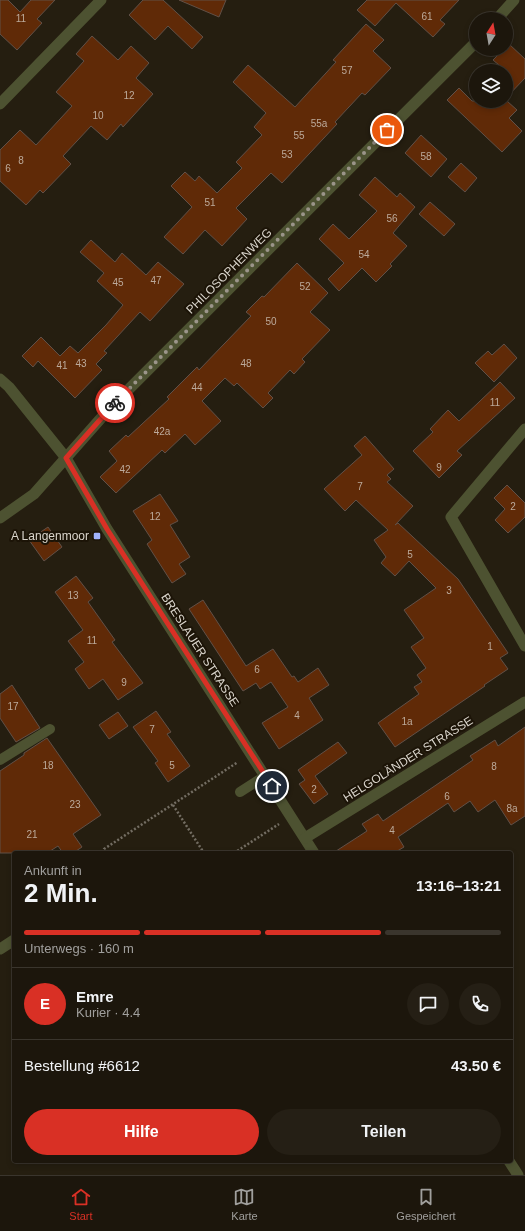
<!DOCTYPE html>
<html lang="de">
<head>
<meta charset="utf-8">
<style>
	body { margin:0; font-family:Arial,sans-serif; background:#251f15; color:#f1f3f6; height:100vh; display:flex; flex-direction:column; font-size:15px; white-space:nowrap }
	* { box-sizing:border-box; margin:0 }
	p { font-size:13px; color:#a09f9d }
	.icon { flex:none; width:22px; height:22px; fill:none; stroke:currentColor; stroke-width:2; stroke-linecap:round; stroke-linejoin:round }
	.map { position:relative; flex:1; overflow:hidden }
	.details { position:absolute; left:12px; top:851px; width:501px; height:312px; display:flex; flex-direction:column; background:#1c160c; border-radius:4px; box-shadow:0 2px 6px #0003,0 0 0 1px #3a352d }
	.details>* { flex:none }
	.needle { width:26px; rotate:11deg }
	.tools { position:absolute; left:469px; top:12px; display:grid; gap:8px }
	.tools a { display:grid; place-items:center; width:44px; height:44px; border-radius:50%; background:#1c160c; box-shadow:0 2px 6px #0003,0 0 0 1px #3a352d; font-size:20px }
	.pin { position:absolute; display:grid; place-items:center; width:34px; height:34px; color:#fff; margin:-17px; border:2px solid #fff; border-radius:50%; box-shadow:0 1px 4px #0007 }
	.courier { position:absolute; display:grid; place-items:center; width:40px; height:40px; margin:-20px; border:3px solid #d93025; border-radius:50%; background:#fff; color:#222; box-shadow:0 1px 5px #0007 }
	.summary em { font-style:normal; font-weight:800 }
	.summary div { display:flex; flex-direction:column-reverse }
	.summary { display:flex; align-items:center; justify-content:space-between; height:68px; padding:0 12px }
	h1 { font-size:26px; font-weight:800; line-height:30px }
	.bar { display:grid; grid-template-columns:repeat(4,1fr); gap:6px 4px; align-content:center; height:48px; padding:0 12px }
	.bar i { height:5px; border-radius:3px; background:#3a352d }
	.bar .active { background:#d93025 }
	.bar p { grid-column:span 4 }
	.line { display:flex; align-items:center; gap:10px; padding:0 12px; border-top:1px solid #3a352d }
	.line div { flex:1 }
	.round { display:grid; place-items:center; flex:none; width:42px; height:42px; border-radius:21px; background:#251f15 }
	.action { display:flex; gap:8px; margin-top:auto; padding:8px 12px }
	.action a { flex:1; height:46px; border-radius:24px; background:#d93025; color:#fff; font-size:16px; font-weight:800; line-height:46px; text-align:center }
	.action a+a { background:#251f15; color:#f1f3f6 }
	.tab-bar { display:flex; justify-content:space-around; align-items:center; height:56px; border-top:1px solid #3a352d; background:#1c160c; font-size:11px; color:#a09f9d }
	.tab-bar a { display:grid; justify-items:center; gap:2px }
	.tab-bar .active { color:#d93025 }
	.map>svg:first-child { display:block }
	.building { fill:#602a07; stroke:#615047 }
	.lines { fill:none; stroke-linecap:round; stroke-linejoin:round }
	.path { stroke:#736d62; stroke-width:2.5; stroke-dasharray:2 2; stroke-linecap:butt }
	.service { stroke:#4d5231; stroke-width:10 }
	.minor { stroke:#4d5231; stroke-width:11 }
	.done { stroke:#9b958a; stroke-width:4; stroke-dasharray:0 7.2 }
	.route { stroke:#d93025; stroke-width:5 }
	.poi-dot { fill:#a0b3fd; stroke:#1c1407; stroke-width:1.5 }
	.labels { text-anchor:middle; stroke-width:4; stroke-linejoin:round; paint-order:stroke }
	.number-label { font-size:10px; fill:#bcaa9b }
	.street-label { font-size:12px; fill:#dad5cc; stroke:#1c1407 }
	.poi-label { font-size:12px; fill:#dad5cc; stroke:#1c1407; text-anchor:end }
</style>
</head>
<body>
<div class="map">
<svg width="525" height="1175" viewBox="0 0 525 1175">
	<rect width="100%" height="100%" fill="#251e10"/>
	<!-- building -->
	<g class="building">
		<path d="M0,0H8L20,12L31,0H55L37,19L42,23L17,50L0,34Z"/>
		<path d="M143,0H163L203,37L192,49L168,26L155,40L129,15Z"/>
		<path d="M179,0H226L219,17Z"/>
		<path d="M367,0H459L440,20L445,24L433,37L396,3L375,26L357,10Z"/>
		<path d="M366,24L384,40L373,51L391,68L365,95L362,93L335,122L337,124L282,183L271,173L236,208L247,219L222,246L205,230L183,254L164,237L192,207L171,186L185,172L195,181L199,176L217,193L242,168L236,162L262,135L254,127L266,113L233,82L248,65L295,107L336,62L333,60Z"/>
		<path d="M92,36L118,60L131,46L149,63L136,78L153,94L123,127L121,124L107,140L91,126L63,156L71,164L43,193L40,190L26,205L0,181V150L20,130L36,145L72,106L56,92L84,61L76,54Z"/>
		<path d="M509,44L525,59V78L506,98V71L493,60L504,49H506Z"/>
		<path d="M459,88L472,101H507L517,110L509,118L522,131L502,152L447,100Z"/>
		<path d="M421,135L447,159L431,177L405,153Z"/>
		<path d="M461,163L477,178L465,192L448,177Z"/>
		<path d="M375,177L397,197L400,193L415,207L393,233L407,246L390,264L392,266L376,282L362,268L339,291L328,279L344,263L319,239L333,224L349,239L377,211L359,195Z"/>
		<path d="M430,202L455,224L444,236L419,214Z"/>
		<path d="M91,240L115,262L122,253L146,275L158,262L184,284L150,321L140,312L104,351L107,353L96,364L102,370L75,398L38,361L33,367L22,356L41,337L60,356L70,346L78,353L106,325L123,305L97,281L104,273L80,252Z"/>
		<path d="M297,263L328,293L310,312L330,330L302,359L305,362L294,374L290,370L268,393L273,398L263,408L237,383L234,386L225,378L202,401L221,421L195,445L185,434L165,453L162,450L116,493L100,477L117,461L109,451L126,435L128,437L169,399L167,397L197,367L199,370L251,316L246,312L262,296L264,297Z"/>
		<path d="M504,344L517,358L494,382L475,363L488,351L492,355Z"/>
		<path d="M500,382L515,398L457,451L462,455L439,478L413,451L433,432L430,429L448,410L459,421Z"/>
		<path d="M365,436L394,469L387,475L391,479L387,482L413,506L395,525L398,523L458,579L508,653L500,658L508,669L484,685L485,686L395,747L378,723L419,694L414,687L422,682L417,675L426,668L411,647L424,638L404,610L436,588L409,561L395,576L381,563L386,557L374,540L388,530L356,500L345,511L324,489L362,455L354,446Z"/>
		<path d="M507,485L525,503V517L508,533L495,520L505,509L494,498Z"/>
		<path d="M160,494L178,521L170,525L190,557L179,564L186,574L172,583L147,544L152,540L133,511Z"/>
		<path d="M48,527L62,547L44,561L29,540Z"/>
		<path d="M76,576L93,598L88,602L115,640L112,642L143,683L118,700L103,679L89,689L75,669L84,662L68,641L83,630L55,592Z"/>
		<path d="M203,600L246,666L273,649L292,677L294,676L298,682L318,668L329,685L309,698L323,720L279,749L262,723L288,707L271,682L260,689L256,683L243,691L189,609Z"/>
		<path d="M12,685L40,728L16,742L0,718V694Z"/>
		<path d="M156,711L171,732L167,734L190,766L168,782L155,763L158,761L133,727Z"/>
		<path d="M118,712L128,726L109,739L99,725Z"/>
		<path d="M525,727V816L511,825L495,800L478,812L470,801L454,812L448,803L398,837L404,847L394,853H333L367,831L362,824L378,814L383,821L473,760L470,756L495,740L498,746Z"/>
		<path d="M47,738L101,815L73,834L82,847L73,853H63L58,846L47,853H0V771L24,755V753Z"/>
		<path d="M338,742L347,753L315,776L328,794L314,804L299,784L305,780L298,770Z"/>
	</g>
	<g class="lines">
		<!-- path -->
		<g class="path">
			<path d="M173,805L204,853"/>
			<path d="M103,853L104,849L238,762"/>
			<path d="M234,853L279,824"/>
		</g>
		<!-- service -->
		<g class="service">
			<path d="M0,760L50,729"/>
			<path d="M240,792L265,776"/>
		</g>
		<!-- minor -->
		<g class="minor">
			<path d="M497,19L514,0"/>
			<path d="M0,104L101,0"/>
			<path d="M0,379L9,387L66,458L107,529L314,853"/>
			<path d="M525,429L451,517L525,646"/>
			<path d="M0,518L34,494L110,408L476,42"/>
			<path d="M305,838L525,702"/>
			<path d="M0,949L14,940"/>
			<path d="M509,1161L518,1175"/>
		</g>
	</g>
	<g class="lines">
		<!-- done -->
		<path class="done" d="M115,403L387,130"/>
		<!-- route -->
		<path class="route" d="M115,403L66,458L107,529L272,786"/>
	</g>
	<!-- markers -->
	<rect class="poi-dot" x="93" y="532" width="8" height="8" rx="2"/>
	<g class="labels">
		<!-- number labels -->
		<g class="number-label">
			<text x="427" y="20">61</text>
			<text x="21" y="22">11</text>
			<text x="347" y="74">57</text>
			<text x="129" y="99">12</text>
			<text x="98" y="119">10</text>
			<text x="319" y="127">55a</text>
			<text x="299" y="139">55</text>
			<text x="287" y="158">53</text>
			<text x="426" y="160">58</text>
			<text x="21" y="164">8</text>
			<text x="8" y="172">6</text>
			<text x="210" y="206">51</text>
			<text x="392" y="222">56</text>
			<text x="364" y="258">54</text>
			<text x="156" y="284">47</text>
			<text x="118" y="286">45</text>
			<text x="305" y="290">52</text>
			<text x="271" y="325">50</text>
			<text x="81" y="367">43</text>
			<text x="246" y="367">48</text>
			<text x="62" y="369">41</text>
			<text x="197" y="391">44</text>
			<text x="495" y="406">11</text>
			<text x="162" y="435">42a</text>
			<text x="439" y="471">9</text>
			<text x="125" y="473">42</text>
			<text x="360" y="490">7</text>
			<text x="513" y="510">2</text>
			<text x="155" y="520">12</text>
			<text x="410" y="558">5</text>
			<text x="449" y="594">3</text>
			<text x="73" y="599">13</text>
			<text x="92" y="644">11</text>
			<text x="490" y="650">1</text>
			<text x="257" y="673">6</text>
			<text x="124" y="686">9</text>
			<text x="13" y="710">17</text>
			<text x="297" y="719">4</text>
			<text x="407" y="725">1a</text>
			<text x="152" y="733">7</text>
			<text x="48" y="769">18</text>
			<text x="172" y="769">5</text>
			<text x="494" y="770">8</text>
			<text x="314" y="793">2</text>
			<text x="447" y="800">6</text>
			<text x="75" y="808">23</text>
			<text x="512" y="812">8a</text>
			<text x="392" y="834">4</text>
			<text x="32" y="838">21</text>
		</g>
		<!-- street labels -->
		<g class="street-label">
			<text transform="translate(229 271) rotate(-45)" y="4">PHILOSOPHENWEG</text>
			<text transform="translate(200 650) rotate(57)" y="4">BRESLAUER STRASSE</text>
			<text transform="translate(408 759) rotate(-32)" y="4">HELGOLÄNDER STRASSE</text>
		</g>
		<!-- poi labels -->
		<g class="poi-label">
			<text x="89" y="540">A Langenmoor</text>
		</g>
	</g>
</svg>
<div class="tools">
<a><svg class="needle" viewBox="-14 -14 28 28"><path d="M0-13l5 13h-10z" fill="#e53935"/><path d="M0 13l5-13h-10z" fill="#a09f9d"/></svg></a>
<a><svg class="icon" aria-label="layers" viewBox="0 0 24 24"><path d="M12 4l9 5-9 5-9-5zM3 14l9 5 9-5"/></svg></a>
</div>
<div class="pin" style="left:387px;top:130px;background:#ea580c"><svg class="icon" aria-label="bag" viewBox="0 0 24 24"><path d="M5 8h14l-1 12H6zM9 8a3 3 0 0 1 6 0"/></svg></div>
<div class="pin" style="left:272px;top:786px;background:#1f2937"><svg class="icon" aria-label="home" viewBox="0 0 24 24"><path d="M3 11l9-7 9 7M6 9v11h12V9"/></svg></div>
<div class="courier" style="left:115px;top:403px"><svg class="icon" aria-label="bike" viewBox="0 0 24 24"><circle cx="6" cy="16" r="4"/><circle cx="18" cy="16" r="4"/><path d="M6 16l4-8h5l3 8M10 8l3 8H6M13 5h3"/></svg></div>
<section class="details">
<div class="summary"><div><h1>2 Min.</h1><p>Ankunft in</p></div><em>13:16–13:21</em></div>
<div class="bar"><i class="active"></i><i class="active"></i><i class="active"></i><i></i><p>Unterwegs · 160 m</p></div>
<div class="line" style="height:72px"><b class="round" style="background:#d93025;color:#fff">E</b><div><b>Emre</b><p>Kurier · 4.4</p></div><a class="round"><svg class="icon" aria-label="chat" viewBox="0 0 24 24"><path d="M4 5h16v11H9l-5 4z"/></svg></a><a class="round"><svg class="icon" aria-label="phone" viewBox="0 0 24 24"><path d="M5 4h4l2 5-3 2q2 4 5 5l2-3 5 2v4C11 20 4 13 5 4z"/></svg></a></div>
<div class="line" style="height:52px"><div>Bestellung #6612</div><b>43.50 €</b></div>
<div class="action"><a>Hilfe</a><a>Teilen</a></div>
</section>
</div>
<nav class="tab-bar">
<a class="active"><svg class="icon" aria-label="home" viewBox="0 0 24 24"><path d="M3 11l9-7 9 7M6 9v11h12V9"/></svg>Start</a>
<a><svg class="icon" aria-label="map" viewBox="0 0 24 24"><path d="M3 6l6-2 6 2 6-2v14l-6 2-6-2-6 2zM9 4v14M15 6v14"/></svg>Karte</a>
<a><svg class="icon" aria-label="saved" viewBox="0 0 24 24"><path d="M7 4h10v16l-5-4-5 4z"/></svg>Gespeichert</a>
</nav>
</body>
</html>
